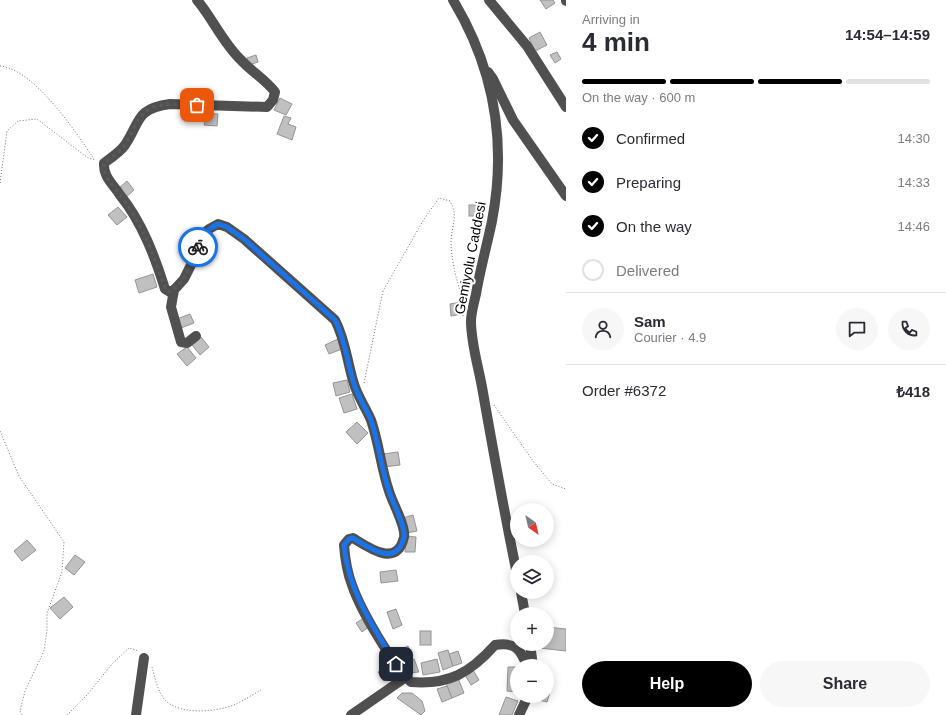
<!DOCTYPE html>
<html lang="en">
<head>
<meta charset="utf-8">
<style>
	body { margin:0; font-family:Arial,sans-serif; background:#f7f7f7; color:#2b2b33; height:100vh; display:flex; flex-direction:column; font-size:15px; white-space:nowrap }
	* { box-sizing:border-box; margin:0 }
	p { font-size:13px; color:#7c7c81 }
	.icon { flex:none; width:22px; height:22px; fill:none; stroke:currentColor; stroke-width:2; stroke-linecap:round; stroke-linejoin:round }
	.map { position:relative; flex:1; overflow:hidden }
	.sheet { display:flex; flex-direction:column; background:#fff; width:380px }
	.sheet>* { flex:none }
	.needle { width:26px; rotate:146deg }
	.buttons { position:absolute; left:510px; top:503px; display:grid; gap:8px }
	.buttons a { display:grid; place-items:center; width:44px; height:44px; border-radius:50%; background:#fff; box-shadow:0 2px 10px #0003; font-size:20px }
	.pin { position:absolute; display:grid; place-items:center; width:34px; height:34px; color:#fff; margin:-17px; border-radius:8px; box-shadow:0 2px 6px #0006 }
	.courier { position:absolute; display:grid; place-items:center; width:40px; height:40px; margin:-20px; border:3px solid #1a73e8; border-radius:50%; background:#fff; color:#222; box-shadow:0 1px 5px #0007 }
	.overview em { font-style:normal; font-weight:700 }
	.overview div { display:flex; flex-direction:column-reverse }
	.overview { display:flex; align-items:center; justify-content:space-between; height:68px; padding:0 16px }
	h1 { font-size:26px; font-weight:700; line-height:30px }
	.bar { display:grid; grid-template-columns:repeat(4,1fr); gap:6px 4px; align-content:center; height:48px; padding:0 16px }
	.bar i { height:5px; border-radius:3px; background:#e1e1e2 }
	.bar .active { background:#000 }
	.bar p { grid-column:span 4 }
	.line { display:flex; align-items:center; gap:10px; padding:0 16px; border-top:1px solid #e1e1e2 }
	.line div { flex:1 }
	.round { display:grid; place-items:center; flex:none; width:42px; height:42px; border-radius:21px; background:#f7f7f7 }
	ol { padding:0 16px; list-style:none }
	li { display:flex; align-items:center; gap:12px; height:44px }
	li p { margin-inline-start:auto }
	li .icon { padding:4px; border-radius:50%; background:#000; color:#fff; stroke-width:4 }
	li:last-child { color:#7c7c81 }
	li i { width:22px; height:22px; border:2px solid #e1e1e2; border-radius:50% }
	.primary-button { display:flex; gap:8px; margin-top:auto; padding:8px 16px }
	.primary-button a { flex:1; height:46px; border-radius:24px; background:#000; color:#fff; font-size:16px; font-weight:700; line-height:46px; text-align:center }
	.primary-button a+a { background:#f7f7f7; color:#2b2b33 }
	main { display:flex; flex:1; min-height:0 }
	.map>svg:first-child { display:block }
	.building { fill:#c0c0c0; stroke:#949494 }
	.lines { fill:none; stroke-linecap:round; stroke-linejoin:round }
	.path { stroke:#727272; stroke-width:1; stroke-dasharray:1 2; stroke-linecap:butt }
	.minor { stroke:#505050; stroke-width:10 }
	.done { stroke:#595959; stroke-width:4; stroke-dasharray:0 7.2 }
	.route { stroke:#1a73e8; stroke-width:5 }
	.labels { text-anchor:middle; stroke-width:4; stroke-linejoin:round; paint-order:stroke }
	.street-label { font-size:14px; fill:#000; stroke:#fff }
</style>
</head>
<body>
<main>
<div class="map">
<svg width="566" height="715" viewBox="0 0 566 715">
	<rect width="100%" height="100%" fill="#fff"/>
	<!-- building -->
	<g class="building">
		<path d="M540,0H553L555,3L546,9Z"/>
		<path d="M540,32L547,45L535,51L529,38Z"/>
		<path d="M557,52L561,59L555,63L550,55Z"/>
		<path d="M256,55L258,62L249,65L247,58Z"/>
		<path d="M280,98L292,104L286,115L274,110Z"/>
		<path d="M206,113L218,114L217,126L204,125Z"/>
		<path d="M284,116L291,118L288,124L296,127L292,140L277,134Z"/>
		<path d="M127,181L134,190L125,198L118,189Z"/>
		<rect x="469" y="205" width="12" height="11"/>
		<path d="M118,207L127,217L117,225L108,215Z"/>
		<path d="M153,274L157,287L139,293L135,280Z"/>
		<path d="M461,302L463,316L462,314L451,316L450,304Z"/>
		<path d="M190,314L194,323L181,328L177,319Z"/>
		<path d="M201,337L209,347L200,355L192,345Z"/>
		<path d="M338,339L342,349L329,354L325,345Z"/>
		<path d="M187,347L196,358L187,366L177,354Z"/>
		<path d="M347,380L350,392L336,396L333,383Z"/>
		<path d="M352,394L357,409L344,413L339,398Z"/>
		<path d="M357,422L368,433L357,444L346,432Z"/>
		<path d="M398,452L400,465L384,467L383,454Z"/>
		<path d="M413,515L417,531L407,533L403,518Z"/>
		<path d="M406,536L416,537L415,552H405Z"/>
		<path d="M27,540L36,550L22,561L14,551Z"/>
		<path d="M75,555L85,562L74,575L65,568Z"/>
		<path d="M396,570L398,581L381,583L380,572Z"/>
		<path d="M64,597L73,607L60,619L50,608Z"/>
		<path d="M396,609L402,625L393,629L387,612Z"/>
		<path d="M364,618L370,626L362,632L356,623Z"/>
		<path d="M547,627L566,629V651L540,648V644H547Z"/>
		<rect x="420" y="631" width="11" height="14"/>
		<path d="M408,646L412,655L401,660L398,651Z"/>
		<path d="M448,650L453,666L443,670L438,653Z"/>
		<path d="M458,651L462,663L453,666L449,654Z"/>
		<path d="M414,659L419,672L408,673L403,663Z"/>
		<path d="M437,659L440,672L423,675L421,663Z"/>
		<path d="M392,664L397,673L384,681L378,672Z"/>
		<path d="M508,667H517V692L507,691Z"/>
		<path d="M473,670L479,680L471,685L465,675Z"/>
		<path d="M458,678L464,693L452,698L446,683Z"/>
		<path d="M447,686L452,698L442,702L437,689Z"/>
		<path d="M547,691L550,692L547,702L535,699L536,696H547Z"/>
		<path d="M402,693H412L422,701L425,711L421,715L397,698Z"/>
		<path d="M506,697L518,701L512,715H499Z"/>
	</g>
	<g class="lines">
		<!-- path -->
		<g class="path">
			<path d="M0,66C34,69 76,132 94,159"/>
			<path d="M0,183L7,131L18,121L37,119L88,158L96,160"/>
			<path d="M364,383L383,291L424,219L439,198L450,201C459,218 451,225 451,243C452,264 457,283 464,303"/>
			<path d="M494,405L533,461L552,484L566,489"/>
			<path d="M0,431L19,476L64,542L62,572L47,613V630L44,651L25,691L20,711L22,715"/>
			<path d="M152,667C155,678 158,693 166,701C181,715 215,712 234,705C243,701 252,695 261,690"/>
			<path d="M67,715L87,695L112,664L129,648L139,651"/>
		</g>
		<!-- minor -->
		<g class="minor">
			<path d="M453,0C494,68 507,142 492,221C487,245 480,270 476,294C474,303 471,313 471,321C471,343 478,365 482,387C493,449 504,512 517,574"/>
			<path d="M489,0L527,46L566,107"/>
			<path d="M566,0V1"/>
			<path d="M488,72L493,79L513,120L566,196"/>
			<path d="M174,290L170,292L165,289C155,257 142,222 120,195C113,184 103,177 104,163C111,158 120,152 125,145C141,121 135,109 170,104L267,107L273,100L275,92C265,79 252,72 241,60C223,43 213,19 197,0"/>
			<path d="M196,336L187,343L181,342L171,307L174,290L184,279L198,251L199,238L209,229L218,224L227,227L244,239L335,320C346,341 347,362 354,384C358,397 366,408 371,420C379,443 381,468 389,491C392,502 406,526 404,537C397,568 369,548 353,538L349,539L344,545C345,558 347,572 352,585C361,611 391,662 411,682C449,685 470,673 495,645C515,642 520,648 527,666"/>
			<path d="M521,592L525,614"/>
			<path d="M530,644L533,666"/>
			<path d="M136,715L144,658"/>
			<path d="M351,715L406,677"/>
			<path d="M519,715L528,696"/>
		</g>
	</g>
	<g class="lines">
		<!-- done -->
		<path class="done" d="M197,105C184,105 170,103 157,106C137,111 135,130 125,145C120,152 111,158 104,163C103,177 112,184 120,195C141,222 155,257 165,289L170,292L184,279L198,247"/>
		<!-- route -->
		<path class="route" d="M198,247C200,235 207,230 218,224L227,227L244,239L335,320C346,341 347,362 354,384C358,397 366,408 371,420C379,443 381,468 389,491C392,502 406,526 404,537C397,568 369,548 353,538L349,539L344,545C348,590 373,627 396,664"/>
	</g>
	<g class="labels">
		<!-- street labels -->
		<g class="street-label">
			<text transform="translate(470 258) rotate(-79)" y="5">Gemiyolu Caddesi</text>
		</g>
	</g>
</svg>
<div class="buttons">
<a><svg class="needle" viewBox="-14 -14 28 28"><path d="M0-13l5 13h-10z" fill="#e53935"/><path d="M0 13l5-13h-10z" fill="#7c7c81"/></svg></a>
<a><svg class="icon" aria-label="layers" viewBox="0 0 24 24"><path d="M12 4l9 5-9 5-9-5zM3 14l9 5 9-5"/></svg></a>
<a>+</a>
<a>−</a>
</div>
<div class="pin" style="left:197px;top:105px;background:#ea580c"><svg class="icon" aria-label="bag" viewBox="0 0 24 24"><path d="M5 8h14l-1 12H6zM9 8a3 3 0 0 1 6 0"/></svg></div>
<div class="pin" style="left:396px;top:664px;background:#1f2937"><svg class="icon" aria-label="home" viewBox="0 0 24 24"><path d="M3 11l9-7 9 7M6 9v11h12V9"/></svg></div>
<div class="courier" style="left:198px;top:247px"><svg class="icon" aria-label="bike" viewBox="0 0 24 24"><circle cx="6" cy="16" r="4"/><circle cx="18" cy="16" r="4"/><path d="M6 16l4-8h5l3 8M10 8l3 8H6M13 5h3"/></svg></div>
</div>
<section class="sheet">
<div class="overview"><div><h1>4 min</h1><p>Arriving in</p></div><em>14:54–14:59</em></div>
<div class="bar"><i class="active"></i><i class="active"></i><i class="active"></i><i></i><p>On the way · 600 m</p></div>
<ol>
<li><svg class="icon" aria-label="check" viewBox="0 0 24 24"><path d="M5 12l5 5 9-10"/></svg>Confirmed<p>14:30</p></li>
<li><svg class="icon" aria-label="check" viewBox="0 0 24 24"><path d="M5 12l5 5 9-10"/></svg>Preparing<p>14:33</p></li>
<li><svg class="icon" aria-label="check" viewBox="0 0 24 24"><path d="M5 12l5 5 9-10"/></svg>On the way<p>14:46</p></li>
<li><i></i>Delivered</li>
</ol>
<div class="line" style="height:72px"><a class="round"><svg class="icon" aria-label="person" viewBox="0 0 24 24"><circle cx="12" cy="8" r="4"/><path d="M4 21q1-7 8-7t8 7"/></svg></a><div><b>Sam</b><p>Courier · 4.9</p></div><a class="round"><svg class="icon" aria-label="chat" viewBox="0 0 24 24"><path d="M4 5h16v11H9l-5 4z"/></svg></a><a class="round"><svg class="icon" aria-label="phone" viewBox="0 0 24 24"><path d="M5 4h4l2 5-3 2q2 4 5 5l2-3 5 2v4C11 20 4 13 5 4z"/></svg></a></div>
<div class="line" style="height:52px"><div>Order #6372</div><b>₺418</b></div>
<div class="primary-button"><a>Help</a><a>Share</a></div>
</section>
</main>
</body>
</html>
